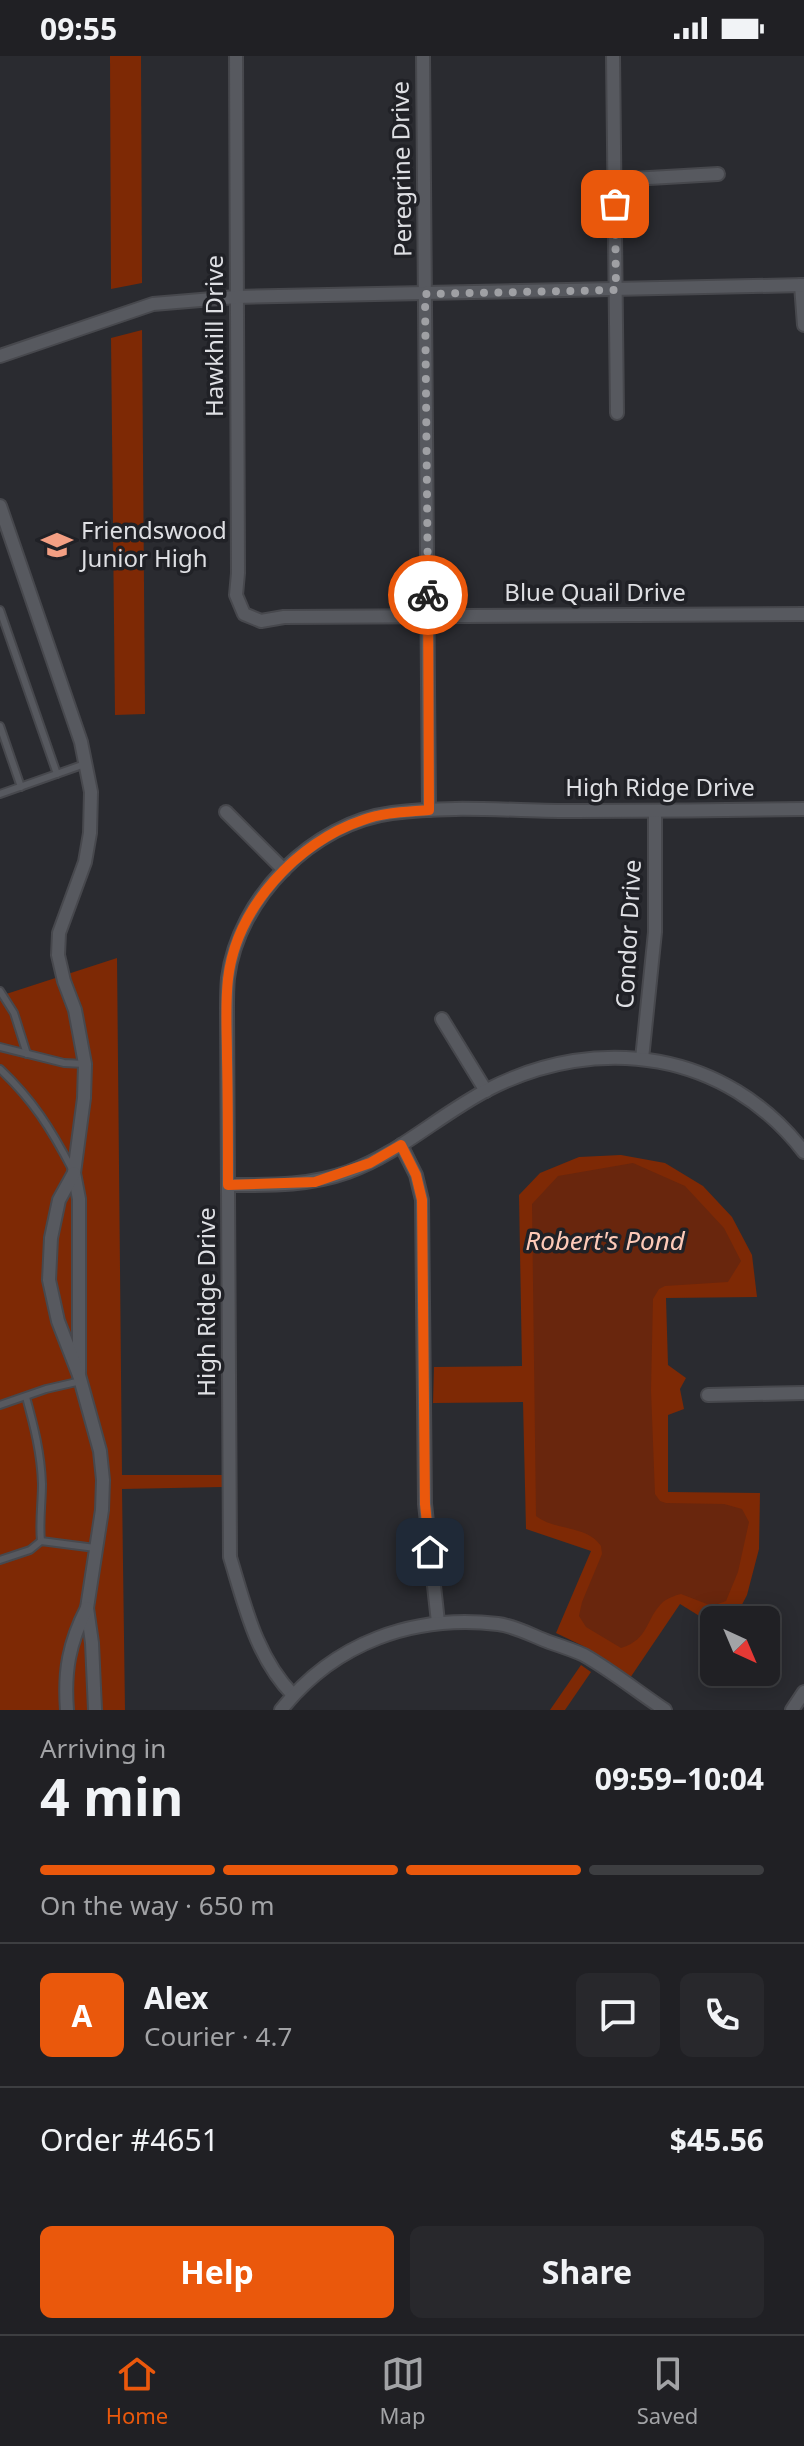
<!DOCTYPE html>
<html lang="en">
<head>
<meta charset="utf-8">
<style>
	body { margin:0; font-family:"Noto Sans",sans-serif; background:#28282c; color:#f1f3f6; height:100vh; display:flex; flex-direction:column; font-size:30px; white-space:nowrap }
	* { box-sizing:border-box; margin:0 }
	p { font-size:26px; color:#a2a3a6 }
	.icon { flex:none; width:44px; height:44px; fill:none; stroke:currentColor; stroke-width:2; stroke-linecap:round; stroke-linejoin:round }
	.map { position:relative; height:1654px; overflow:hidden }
	.sheet { display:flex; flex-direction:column; background:#202024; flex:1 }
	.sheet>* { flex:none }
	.needle { width:52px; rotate:136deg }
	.controls { position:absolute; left:700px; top:1550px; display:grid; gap:16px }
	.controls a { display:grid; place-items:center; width:80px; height:80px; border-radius:12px; background:#202024; box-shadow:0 4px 20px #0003,0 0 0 2px #3d3e41; font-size:40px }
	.pin { position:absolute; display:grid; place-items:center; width:68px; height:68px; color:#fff; margin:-34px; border-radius:16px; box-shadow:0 4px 12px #0006 }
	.courier { position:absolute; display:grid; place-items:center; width:80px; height:80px; margin:-40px; border:6px solid #ea580c; border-radius:50%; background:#fff; color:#222; box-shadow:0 2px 10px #0007 }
	.headline em { font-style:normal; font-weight:700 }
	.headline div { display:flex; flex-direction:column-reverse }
	.headline { display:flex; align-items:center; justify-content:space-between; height:136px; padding:0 40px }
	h1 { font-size:52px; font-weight:700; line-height:60px }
	.bar { display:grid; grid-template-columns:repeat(4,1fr); gap:12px 8px; align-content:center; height:96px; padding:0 40px }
	.bar i { height:10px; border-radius:6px; background:#3d3e41 }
	.bar .on { background:#ea580c }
	.bar p { grid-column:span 4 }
	.line { display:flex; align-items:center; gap:20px; padding:0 40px; border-top:2px solid #3d3e41 }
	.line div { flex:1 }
	.round { display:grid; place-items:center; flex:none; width:84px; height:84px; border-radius:12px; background:#28282c }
	.button { display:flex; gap:16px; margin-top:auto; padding:16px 40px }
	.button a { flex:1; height:92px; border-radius:12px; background:#ea580c; color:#fff; font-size:32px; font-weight:700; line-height:92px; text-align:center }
	.button a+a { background:#28282c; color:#f1f3f6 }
	.status { display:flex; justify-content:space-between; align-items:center; height:56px; padding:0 40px; background:#202024; direction:ltr }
	.status svg { height:22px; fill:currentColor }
	.dock { display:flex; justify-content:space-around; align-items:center; height:112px; border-top:2px solid #3d3e41; background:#202024; font-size:22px; color:#a2a3a6 }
	.dock a { display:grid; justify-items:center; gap:4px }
	.dock .on { color:#ea580c }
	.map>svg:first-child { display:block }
	.green { fill:#7e2905 }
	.water { fill:#69260d }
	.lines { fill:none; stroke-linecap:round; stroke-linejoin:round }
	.service-casing { stroke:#47484d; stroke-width:10 }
	.minor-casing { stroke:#47484d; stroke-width:16 }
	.service { stroke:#57595f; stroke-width:6 }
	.minor { stroke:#57595f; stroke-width:12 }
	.done { stroke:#9fa0a4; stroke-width:8; stroke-dasharray:0 14.4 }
	.route { stroke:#ea580c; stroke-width:10 }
	.labels { text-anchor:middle; stroke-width:7; stroke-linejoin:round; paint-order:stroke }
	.street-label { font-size:24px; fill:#dedfe3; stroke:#202126 }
	.poi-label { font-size:24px; fill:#dedfe3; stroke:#202126; text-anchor:start }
	.water-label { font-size:26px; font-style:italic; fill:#fdcab8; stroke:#202126 }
</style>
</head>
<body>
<div class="status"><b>09:55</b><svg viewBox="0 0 49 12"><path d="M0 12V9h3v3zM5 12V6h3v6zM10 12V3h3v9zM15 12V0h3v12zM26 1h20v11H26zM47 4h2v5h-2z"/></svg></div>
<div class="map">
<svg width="804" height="1654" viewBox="0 0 804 1654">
	<rect width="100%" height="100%" fill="#2a2b30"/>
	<!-- green -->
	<g class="green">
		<path d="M110,0H141L142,227L111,233Z"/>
		<path d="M142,274L145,658L115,659L111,282Z"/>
		<path d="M117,902L122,1419H222V1431L122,1433L125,1654H0V940Z"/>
		<path d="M621,1099L665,1107L703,1130L732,1161L752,1199L757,1241L666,1242L668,1309L686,1322L680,1333L684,1353L668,1359V1436L760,1437L759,1493L747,1539L734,1564H714V1569L680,1548L630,1622L583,1590L556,1577L591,1495L526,1473L523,1346L433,1347L434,1311L522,1310L519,1139L540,1117L579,1101Z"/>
		<path d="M581,1609L591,1616L565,1654H550Z"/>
	</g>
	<!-- water -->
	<path class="water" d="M633,1107L685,1130L724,1172L741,1205L728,1226L665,1230L659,1233L653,1243L651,1334L655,1438L660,1445L666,1447L724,1448L742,1453L749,1466L738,1516L726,1545L712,1550L681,1538C676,1539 668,1542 663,1546C645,1563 650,1583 621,1592L586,1571L579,1560L582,1546L602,1498L601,1490C587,1469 555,1475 536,1460L532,1148L558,1120Z"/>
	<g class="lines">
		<defs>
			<g id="service">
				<path d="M0,554L57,718"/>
				<path d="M0,670L21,731"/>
				<path d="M0,738L85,708"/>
				<path d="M0,935L14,957L27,998"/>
				<path d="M0,991L64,1007L85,1008"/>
				<path d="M0,1013C33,1044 51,1073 72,1113"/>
				<path d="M26,1341C34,1370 41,1397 42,1428C42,1447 39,1466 41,1485"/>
				<path d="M0,1349L46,1333L81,1325"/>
				<path d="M0,1504L30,1494L41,1485L95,1492"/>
			</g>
			<g id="minor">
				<path d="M236,0L238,517L236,539L244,558L261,565L284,561L804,558"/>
				<path d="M423,0L429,754"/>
				<path d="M613,0L617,357"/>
				<path d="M615,124L718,118"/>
				<path d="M801,229L804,269"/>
				<path d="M0,300L153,248L236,241L804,229"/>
				<path d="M0,450L81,686L91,736L90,777L85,806L59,877L58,899L64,925L75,954L85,1008L84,1042L74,1117L79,1143V1319"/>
				<path d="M226,756L284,814"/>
				<path d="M442,963L486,1035"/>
				<path d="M642,1003L655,876V755"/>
				<path d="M401,1089L416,1119L422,1144L425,1448L438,1566"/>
				<path d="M74,1117L59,1144L51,1182L49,1224L58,1265L79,1319L100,1395L103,1424L102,1454L87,1552L92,1587L95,1654"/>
				<path d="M228,1129C269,1129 309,1130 348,1116C399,1098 440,1058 489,1033C599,977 726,995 804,1096"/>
				<path d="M708,1339L804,1337"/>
				<path d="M293,1639C256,1601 245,1550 230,1501L227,952C227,942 227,932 228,922C238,842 313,767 392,757C450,749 516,755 574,755C651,755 727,754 804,753"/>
				<path d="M67,1654C64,1615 69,1587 87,1552"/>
				<path d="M281,1654C334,1587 413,1558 498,1568C515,1570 533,1580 549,1586C561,1590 573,1594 584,1599C612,1615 638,1636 665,1654"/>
				<path d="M792,1654L804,1636"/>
			</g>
		</defs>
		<!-- service casing -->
		<use href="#service" class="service-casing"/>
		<!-- minor casing -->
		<use href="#minor" class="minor-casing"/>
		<!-- service -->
		<use href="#service" class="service"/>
		<!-- minor -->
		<use href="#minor" class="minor"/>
	</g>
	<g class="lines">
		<!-- done -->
		<path class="done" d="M428,539L425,238L616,234L615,148"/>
		<!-- route -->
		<path class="route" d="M428,539L429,754C407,756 384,756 363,764C297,786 236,852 228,923C225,949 227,976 227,1002C228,1044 228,1087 228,1129L315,1126L370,1107L401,1089L416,1119L422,1144L425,1448L430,1496"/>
	</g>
	<!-- icons -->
	<defs>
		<symbol id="school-bare" viewBox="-9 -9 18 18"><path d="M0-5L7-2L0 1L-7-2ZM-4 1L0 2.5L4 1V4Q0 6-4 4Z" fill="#f39f83" stroke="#202126" stroke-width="2.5" paint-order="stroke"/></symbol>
	</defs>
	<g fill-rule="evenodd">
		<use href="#school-bare" x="35" y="467" width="44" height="44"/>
	</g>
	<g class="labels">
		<!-- street labels -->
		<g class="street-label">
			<text transform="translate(402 113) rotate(-91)" y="8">Peregrine Drive</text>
			<text transform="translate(215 280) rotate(-90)" y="8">Hawkhill Drive</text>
			<text x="595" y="545">Blue Quail Drive</text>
			<text x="660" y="740">High Ridge Drive</text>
			<text transform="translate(629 878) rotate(-87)" y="8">Condor Drive</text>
			<text transform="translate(207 1246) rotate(-90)" y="8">High Ridge Drive</text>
		</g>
		<!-- poi labels -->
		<g class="poi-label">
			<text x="81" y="483">Friendswood<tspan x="81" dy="28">Junior High</tspan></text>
		</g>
		<!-- water labels -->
		<g class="water-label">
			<text x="605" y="1194">Robert's Pond</text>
		</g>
	</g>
</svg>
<div class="controls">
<a><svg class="needle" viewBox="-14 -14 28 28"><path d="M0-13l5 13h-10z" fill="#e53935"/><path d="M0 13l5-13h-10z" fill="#a2a3a6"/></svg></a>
</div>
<div class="pin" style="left:615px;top:148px;background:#ea580c"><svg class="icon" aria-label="bag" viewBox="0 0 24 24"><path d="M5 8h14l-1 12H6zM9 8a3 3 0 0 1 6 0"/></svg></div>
<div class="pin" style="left:430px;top:1496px;background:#1f2937"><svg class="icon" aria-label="home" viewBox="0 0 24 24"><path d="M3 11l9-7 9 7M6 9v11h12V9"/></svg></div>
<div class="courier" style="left:428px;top:539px"><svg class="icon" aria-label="bike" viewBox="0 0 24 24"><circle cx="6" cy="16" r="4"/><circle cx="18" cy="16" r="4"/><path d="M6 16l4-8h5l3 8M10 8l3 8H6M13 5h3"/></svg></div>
</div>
<section class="sheet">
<div class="headline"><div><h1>4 min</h1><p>Arriving in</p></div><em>09:59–10:04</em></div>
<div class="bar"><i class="on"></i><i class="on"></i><i class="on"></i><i></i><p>On the way · 650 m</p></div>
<div class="line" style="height:144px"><b class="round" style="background:#ea580c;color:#fff">A</b><div><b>Alex</b><p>Courier · 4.7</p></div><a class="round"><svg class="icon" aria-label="chat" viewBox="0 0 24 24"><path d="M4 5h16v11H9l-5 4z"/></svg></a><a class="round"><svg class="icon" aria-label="phone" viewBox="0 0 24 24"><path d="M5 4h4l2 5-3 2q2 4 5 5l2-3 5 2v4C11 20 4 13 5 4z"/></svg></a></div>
<div class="line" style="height:104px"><div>Order #4651</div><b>$45.56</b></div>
<div class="button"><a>Help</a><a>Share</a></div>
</section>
<nav class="dock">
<a class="on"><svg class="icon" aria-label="home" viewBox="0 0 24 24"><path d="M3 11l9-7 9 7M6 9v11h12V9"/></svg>Home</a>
<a><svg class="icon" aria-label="map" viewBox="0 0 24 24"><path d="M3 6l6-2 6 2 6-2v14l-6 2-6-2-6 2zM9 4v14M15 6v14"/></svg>Map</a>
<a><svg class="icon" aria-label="saved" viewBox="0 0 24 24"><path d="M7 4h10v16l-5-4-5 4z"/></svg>Saved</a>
</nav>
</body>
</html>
